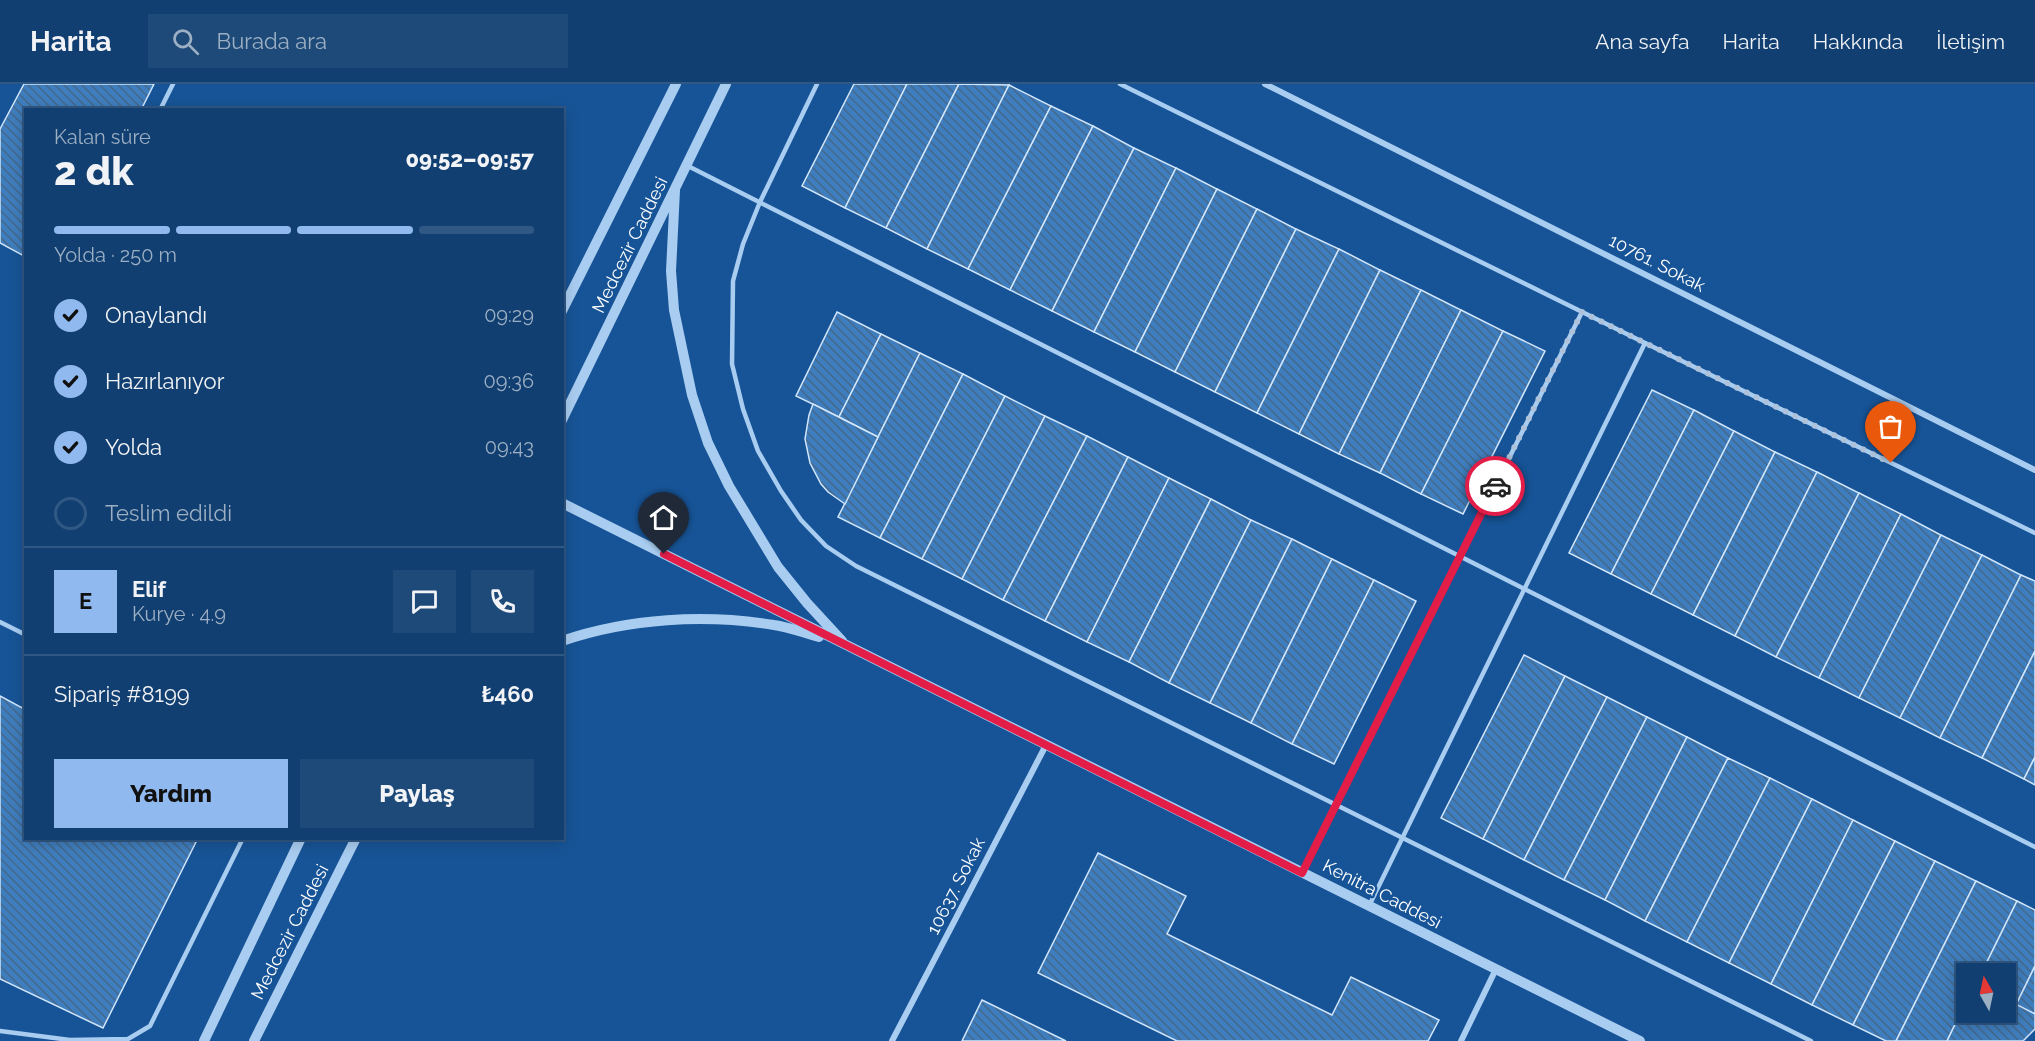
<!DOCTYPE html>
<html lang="tr">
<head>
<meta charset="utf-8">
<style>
	body { margin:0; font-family:Raleway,sans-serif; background:#1e4a79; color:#f1f3f6; height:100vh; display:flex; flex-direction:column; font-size:22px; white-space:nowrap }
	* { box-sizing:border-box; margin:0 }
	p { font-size:20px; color:#9cafc3 }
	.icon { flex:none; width:33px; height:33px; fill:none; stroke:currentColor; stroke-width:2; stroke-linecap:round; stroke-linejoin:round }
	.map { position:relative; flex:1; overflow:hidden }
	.details { position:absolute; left:24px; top:24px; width:540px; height:732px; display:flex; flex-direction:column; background:#113f71; border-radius:0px; box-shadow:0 3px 15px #0003,0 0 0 2px #305884 }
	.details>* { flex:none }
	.needle { width:39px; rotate:351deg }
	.controls { position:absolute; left:1956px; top:879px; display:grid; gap:12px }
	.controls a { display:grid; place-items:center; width:60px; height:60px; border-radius:0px; background:#113f71; box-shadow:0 3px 15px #0003,0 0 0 2px #305884; font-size:30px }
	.pin { position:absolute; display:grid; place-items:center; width:51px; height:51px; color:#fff; margin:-62px -26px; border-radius:50% 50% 50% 0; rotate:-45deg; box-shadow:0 0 6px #0007 }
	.pin .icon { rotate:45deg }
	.courier { position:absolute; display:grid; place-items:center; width:60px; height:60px; margin:-30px; border:4px solid #e11d48; border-radius:50%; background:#fff; color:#222; box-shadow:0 2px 8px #0007 }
	.headline em { font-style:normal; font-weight:800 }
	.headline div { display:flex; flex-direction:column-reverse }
	.headline { display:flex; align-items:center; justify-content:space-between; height:102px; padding:0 30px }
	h1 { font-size:39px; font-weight:800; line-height:45px }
	.bar { display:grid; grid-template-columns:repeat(4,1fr); gap:9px 6px; align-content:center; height:72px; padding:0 30px }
	.bar i { height:8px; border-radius:4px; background:#305884 }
	.bar .active { background:#90b9f0 }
	.bar p { grid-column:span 4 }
	.line { display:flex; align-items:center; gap:15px; padding:0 30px; border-top:2px solid #305884 }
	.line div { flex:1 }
	.round { display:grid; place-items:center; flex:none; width:63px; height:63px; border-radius:0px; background:#1e4a79 }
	ol { padding:0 30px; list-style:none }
	li { display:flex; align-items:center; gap:18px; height:66px }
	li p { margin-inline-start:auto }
	li .icon { padding:6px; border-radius:50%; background:#90b9f0; color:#111; stroke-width:4 }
	li:last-child { color:#9cafc3 }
	li i { width:33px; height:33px; border:3px solid #305884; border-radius:50% }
	.action { display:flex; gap:12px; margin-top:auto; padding:12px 30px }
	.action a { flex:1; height:69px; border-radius:0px; background:#90b9f0; color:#111; font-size:24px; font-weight:800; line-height:69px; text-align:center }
	.action a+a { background:#1e4a79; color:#f1f3f6 }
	header { display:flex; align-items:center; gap:36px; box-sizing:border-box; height:84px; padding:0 30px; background:#113f71; border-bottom:2px solid #305884 }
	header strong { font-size:28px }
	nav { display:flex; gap:33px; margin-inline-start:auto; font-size:21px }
	.search { width:420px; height:54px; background:#1e4a79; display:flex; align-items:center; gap:15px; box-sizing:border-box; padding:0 21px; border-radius:0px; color:#9cafc3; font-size:22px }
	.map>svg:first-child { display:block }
	.building { fill:url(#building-back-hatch); stroke:#d1e6fc; stroke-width:1.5 }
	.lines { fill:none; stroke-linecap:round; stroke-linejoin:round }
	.service { stroke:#a9cdf1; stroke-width:4.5 }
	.minor { stroke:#a9cdf1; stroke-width:6 }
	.tertiary { stroke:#a9cdf1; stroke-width:10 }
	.done { stroke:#aec3db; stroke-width:6; stroke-dasharray:0 10.8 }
	.route { stroke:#e11d48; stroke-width:8 }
	.labels { text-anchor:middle; stroke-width:5; stroke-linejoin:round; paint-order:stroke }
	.street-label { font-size:18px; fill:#fff; stroke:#175497 }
</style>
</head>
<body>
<header>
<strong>Harita</strong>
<div class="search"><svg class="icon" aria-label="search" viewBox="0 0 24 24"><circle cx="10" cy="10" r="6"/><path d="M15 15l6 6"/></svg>Burada ara</div>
<nav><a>Ana sayfa</a><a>Harita</a><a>Hakkında</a><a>İletişim</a></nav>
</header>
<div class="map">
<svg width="2035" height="957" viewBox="0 0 2035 957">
	<defs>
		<pattern id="building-back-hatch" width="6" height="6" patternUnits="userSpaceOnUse" patternTransform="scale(1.5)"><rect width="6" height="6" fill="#3f7ebe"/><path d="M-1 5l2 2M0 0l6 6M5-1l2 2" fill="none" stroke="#45688b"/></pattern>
	</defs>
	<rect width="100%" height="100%" fill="#175497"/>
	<!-- building -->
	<g class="building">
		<path d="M24,0H154L141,26H26V173L0,159V45Z"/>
		<path d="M854,0H907L845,124L802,102Z"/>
		<path d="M907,0H959L886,144L845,124Z"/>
		<path d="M959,0L1009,1L927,165L886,144Z"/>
		<path d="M1009,1L1051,22L968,185L927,165Z"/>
		<path d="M1051,22L1093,42L1010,206L968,185Z"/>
		<path d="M1093,42L1134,64L1052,227L1010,206Z"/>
		<path d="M1134,64L1176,84L1094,248L1052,227Z"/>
		<path d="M1176,84L1217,105L1135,268L1094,248Z"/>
		<path d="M1217,105L1257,125L1175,288L1135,268Z"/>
		<path d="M1257,125L1296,145L1215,308L1175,288Z"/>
		<path d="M1296,145L1339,165L1257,329L1215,308Z"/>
		<path d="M1339,165L1380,186L1299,350L1257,329Z"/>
		<path d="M1380,186L1421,206L1339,370L1299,350Z"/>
		<path d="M1421,206L1461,226L1380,389L1339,370Z"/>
		<path d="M1461,226L1503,247L1421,410L1380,389Z"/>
		<path d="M837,228L881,250L839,333L796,312Z"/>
		<path d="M1503,247L1545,267L1463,430L1421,410Z"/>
		<path d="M881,250L920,269L878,353L839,333Z"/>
		<path d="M920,269L963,290L880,454L838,433Z"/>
		<path d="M963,290L1005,312L922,475L880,454Z"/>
		<path d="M1652,306L1694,326L1611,490L1569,469Z"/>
		<path d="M1005,312L1045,332L962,495L922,475Z"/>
		<path d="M813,320L878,353L845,420L828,408L821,400L810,379L805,355L809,331Z"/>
		<path d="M1694,326L1734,347L1651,510L1611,490Z"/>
		<path d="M1045,332L1087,352L1003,516L962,495Z"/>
		<path d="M1734,347L1775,368L1693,531L1651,510Z"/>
		<path d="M1087,352L1128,373L1045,537L1003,516Z"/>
		<path d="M1775,368L1817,388L1735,552L1693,531Z"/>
		<path d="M1128,373L1169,394L1087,558L1045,537Z"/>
		<path d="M1817,388L1859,409L1776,573L1735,552Z"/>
		<path d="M1169,394L1211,415L1129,578L1087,558Z"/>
		<path d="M1859,409L1901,430L1819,594L1776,573Z"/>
		<path d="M1211,415L1251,436L1169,599L1129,578Z"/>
		<path d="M1901,430L1941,451L1859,614L1819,594Z"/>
		<path d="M1251,436L1292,455L1210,619L1169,599Z"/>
		<path d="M1941,451L1982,471L1900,634L1859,614Z"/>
		<path d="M1292,455L1332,475L1251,639L1210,619Z"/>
		<path d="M1982,471L2021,491L1940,654L1900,634Z"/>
		<path d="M1332,475L1374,496L1292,660L1251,639Z"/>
		<path d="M2021,491L2035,497V567L1982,674L1940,654Z"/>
		<path d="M1374,496L1416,517L1334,680L1292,660Z"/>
		<path d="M2035,567V673L2024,695L1982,674Z"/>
		<path d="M1524,571L1565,592L1483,755L1441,734Z"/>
		<path d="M1565,592L1607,613L1524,776L1483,755Z"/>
		<path d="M0,612L26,626V754H198L103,944L0,895Z"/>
		<path d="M1607,613L1647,633L1564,796L1524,776Z"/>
		<path d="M1647,633L1687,653L1605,816L1564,796Z"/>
		<path d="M1687,653L1728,674L1645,837L1605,816Z"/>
		<path d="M2035,673V701L2024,695Z"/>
		<path d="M1728,674L1770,694L1687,858L1645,837Z"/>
		<path d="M1770,694L1812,715L1729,879L1687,858Z"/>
		<path d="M1812,715L1853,736L1771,900L1729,879Z"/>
		<path d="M1853,736L1895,757L1812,921L1771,900Z"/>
		<path d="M1895,757L1935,777L1853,941L1812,921Z"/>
		<path d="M1098,769L1186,812L1167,850L1332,931L1351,893L1439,936L1428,957H1177L1038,889Z"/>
		<path d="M1935,777L1976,797L1896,957H1886L1853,941Z"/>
		<path d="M1976,797L2017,817L1981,890H1966V918L1947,957H1896Z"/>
		<path d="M2017,817L2035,826V882L2016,921L2006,915V890H1981Z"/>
		<path d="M2035,882V930L2016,921Z"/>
		<path d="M2006,915L2035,930V945L2023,957H1947L1966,918V928H2006Z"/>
		<path d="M982,916L1066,957H962Z"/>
	</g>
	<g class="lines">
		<!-- service -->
		<g class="service">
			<path d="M817,0L760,118L743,160L733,197L732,280L743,325L758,367L781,407L801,436L826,462L856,482L1811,957"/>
			<path d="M1120,0L1645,259L2035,449"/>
			<path d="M160,26L173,0"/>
			<path d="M688,82L2035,763"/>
			<path d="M0,538L26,551"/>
			<path d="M1302,789L1582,228"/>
			<path d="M1369,822L1645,259"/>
			<path d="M0,947L70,956L128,955L150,942L243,754"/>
		</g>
		<!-- minor -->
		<g class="minor">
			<path d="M1265,0L2035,386"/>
			<path d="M892,957L1046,661"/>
			<path d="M1461,957L1496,885"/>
		</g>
		<!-- tertiary -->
		<g class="tertiary">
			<path d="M675,106L671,187L674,226L692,311L708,359L729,402L778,483L807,519L842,557"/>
			<path d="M562,227L676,0"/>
			<path d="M562,336L726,0"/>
			<path d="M562,419L1640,957"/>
			<path d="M562,557C629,534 705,530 774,541C789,543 804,549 819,553"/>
			<path d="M204,957L301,754"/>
			<path d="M254,957L356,754"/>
		</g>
	</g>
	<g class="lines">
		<!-- done -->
		<path class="done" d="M1495,402L1582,228L1891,379"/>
		<!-- route -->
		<path class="route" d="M664,470L1302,789L1495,402"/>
	</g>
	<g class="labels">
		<!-- street labels -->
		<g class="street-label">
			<text transform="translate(630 161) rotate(-64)" y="6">Medcezir Caddesi</text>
			<text transform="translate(1657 179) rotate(27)" y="6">10761. Sokak</text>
			<text transform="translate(956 802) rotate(-63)" y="6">10637. Sokak</text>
			<text transform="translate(1382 810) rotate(27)" y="6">Kenitra Caddesi</text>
			<text transform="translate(290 848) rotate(-63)" y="6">Medcezir Caddesi</text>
		</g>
	</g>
</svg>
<div class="controls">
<a><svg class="needle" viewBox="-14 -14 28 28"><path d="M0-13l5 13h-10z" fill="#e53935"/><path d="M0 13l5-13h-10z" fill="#9cafc3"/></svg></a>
</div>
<div class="pin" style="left:1891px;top:379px;background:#ea580c"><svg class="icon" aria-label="bag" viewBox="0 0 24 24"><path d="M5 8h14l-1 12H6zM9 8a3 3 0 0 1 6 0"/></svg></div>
<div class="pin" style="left:664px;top:470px;background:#1f2937"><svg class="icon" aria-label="home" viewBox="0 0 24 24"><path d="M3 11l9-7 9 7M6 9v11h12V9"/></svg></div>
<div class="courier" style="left:1495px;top:402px"><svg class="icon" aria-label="car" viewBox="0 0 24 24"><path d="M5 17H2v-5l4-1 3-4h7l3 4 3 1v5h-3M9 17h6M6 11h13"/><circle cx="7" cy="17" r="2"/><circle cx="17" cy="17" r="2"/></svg></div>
<section class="details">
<div class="headline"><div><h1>2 dk</h1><p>Kalan süre</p></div><em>09:52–09:57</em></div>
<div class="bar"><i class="active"></i><i class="active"></i><i class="active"></i><i></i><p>Yolda · 250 m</p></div>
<ol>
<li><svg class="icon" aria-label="check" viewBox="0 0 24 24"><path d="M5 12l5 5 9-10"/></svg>Onaylandı<p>09:29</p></li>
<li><svg class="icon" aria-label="check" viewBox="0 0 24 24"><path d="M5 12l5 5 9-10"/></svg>Hazırlanıyor<p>09:36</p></li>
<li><svg class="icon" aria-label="check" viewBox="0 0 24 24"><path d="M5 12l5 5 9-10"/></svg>Yolda<p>09:43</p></li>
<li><i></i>Teslim edildi</li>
</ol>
<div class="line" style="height:108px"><b class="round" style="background:#90b9f0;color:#111">E</b><div><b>Elif</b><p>Kurye · 4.9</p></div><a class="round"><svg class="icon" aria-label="chat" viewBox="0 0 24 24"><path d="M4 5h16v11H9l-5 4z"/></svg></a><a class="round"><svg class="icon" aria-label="phone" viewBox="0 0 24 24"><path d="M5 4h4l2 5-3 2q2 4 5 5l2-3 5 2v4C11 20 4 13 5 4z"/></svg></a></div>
<div class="line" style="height:78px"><div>Sipariş #8199</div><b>₺460</b></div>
<div class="action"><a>Yardım</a><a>Paylaş</a></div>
</section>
</div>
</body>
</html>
